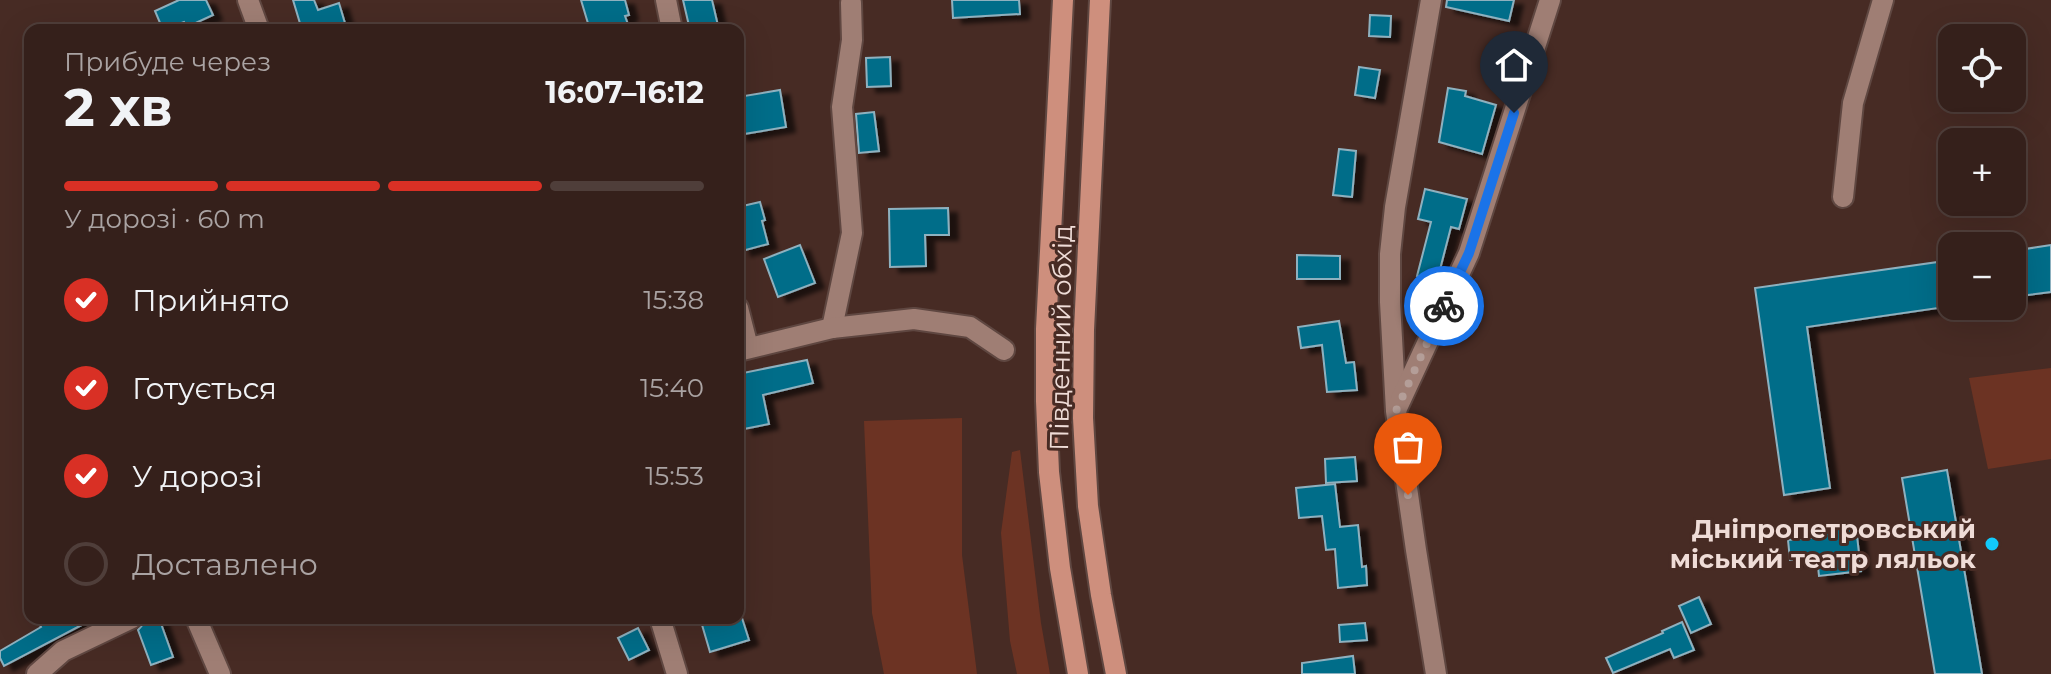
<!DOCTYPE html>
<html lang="uk">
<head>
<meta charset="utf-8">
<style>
	body { margin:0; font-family:Montserrat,sans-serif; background:#3d2824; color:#f1f3f6; height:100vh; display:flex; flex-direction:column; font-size:30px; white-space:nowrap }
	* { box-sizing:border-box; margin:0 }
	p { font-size:26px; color:#aaa3a3 }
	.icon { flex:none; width:44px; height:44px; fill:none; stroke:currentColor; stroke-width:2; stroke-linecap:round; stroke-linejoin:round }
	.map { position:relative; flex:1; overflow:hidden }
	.details { position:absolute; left:24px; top:24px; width:720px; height:600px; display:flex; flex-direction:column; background:#35201b; border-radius:16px; box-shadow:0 8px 32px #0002,0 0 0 2px #4f3e3a }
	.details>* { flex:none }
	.tools { position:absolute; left:1938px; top:24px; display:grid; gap:16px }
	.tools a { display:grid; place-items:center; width:88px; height:88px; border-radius:16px; background:#35201b; box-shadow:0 8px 32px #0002,0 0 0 2px #4f3e3a; font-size:40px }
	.pin { position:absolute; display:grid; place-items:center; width:68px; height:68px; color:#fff; margin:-82px -34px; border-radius:50% 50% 50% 0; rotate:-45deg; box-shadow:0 0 8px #0007 }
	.pin .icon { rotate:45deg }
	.courier { position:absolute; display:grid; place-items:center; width:80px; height:80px; margin:-40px; border:6px solid #1a73e8; border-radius:50%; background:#fff; color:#222; box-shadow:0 2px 10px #0007 }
	.head em { font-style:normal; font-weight:700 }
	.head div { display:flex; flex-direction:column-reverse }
	.head { display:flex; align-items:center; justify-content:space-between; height:136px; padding:0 40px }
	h1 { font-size:52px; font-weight:700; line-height:60px }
	.bar { display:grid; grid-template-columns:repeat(4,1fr); gap:12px 8px; align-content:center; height:96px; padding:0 40px }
	.bar i { height:10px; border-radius:6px; background:#4f3e3a }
	.bar .active { background:#d93025 }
	.bar p { grid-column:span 4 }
	ol { padding:0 40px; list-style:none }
	li { display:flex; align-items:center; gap:24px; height:88px }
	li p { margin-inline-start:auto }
	li .icon { padding:8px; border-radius:50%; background:#d93025; color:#fff; stroke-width:4 }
	li:last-child { color:#aaa3a3 }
	li i { width:44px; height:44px; border:4px solid #4f3e3a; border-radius:50% }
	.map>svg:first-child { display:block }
	.green { fill:#6c3323 }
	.building { fill:#006d89; stroke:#8eb1bf; stroke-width:2; filter:url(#shadow) }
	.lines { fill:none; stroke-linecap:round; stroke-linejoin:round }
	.minor-casing { stroke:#5f4741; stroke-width:24 }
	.major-casing { stroke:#5f4741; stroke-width:24 }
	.minor { stroke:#9f7e74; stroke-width:20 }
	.major { stroke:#ce8f7d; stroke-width:20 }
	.done { stroke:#b49e98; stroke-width:8; stroke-dasharray:0 14.4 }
	.route { stroke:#1a73e8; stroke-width:10 }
	.poi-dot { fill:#12cafb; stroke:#472b24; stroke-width:3 }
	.labels { text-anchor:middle; stroke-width:6; stroke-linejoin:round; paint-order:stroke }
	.street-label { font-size:26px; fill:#efdcd7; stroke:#472b24 }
	.poi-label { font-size:26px; font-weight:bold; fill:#efdcd7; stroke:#472b24; text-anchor:end }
</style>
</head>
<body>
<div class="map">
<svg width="2051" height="674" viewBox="0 0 2051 674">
	<defs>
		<filter id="shadow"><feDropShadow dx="9" dy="5" stdDeviation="2" flood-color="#0009"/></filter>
	</defs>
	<rect width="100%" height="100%" fill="#472b24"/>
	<!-- green -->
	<g class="green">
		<path d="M2051,368V459L1988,469L1969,378Z"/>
		<path d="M962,418V555L977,674H884L872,613L864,421Z"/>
		<path d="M1020,450L1041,623L1050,674H1017L1010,641L1001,533L1012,452Z"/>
	</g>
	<!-- building -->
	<g class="building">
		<path d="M179,0H206L213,15L187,27L184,22L163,30L155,11Z"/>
		<path d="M293,0H314L318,10L339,3L347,30H302Z"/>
		<path d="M581,0H625L629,15L625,16L630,30H590Z"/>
		<path d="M683,0H712L719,30H690Z"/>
		<path d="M952,0H1019L1020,14L953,18Z"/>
		<path d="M1447,0H1514L1509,21L1446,7Z"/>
		<path d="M1370,15L1391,16L1390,37L1369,36Z"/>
		<path d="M890,57L891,86L867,87L866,58Z"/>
		<path d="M1359,67L1380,70L1375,98L1355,95Z"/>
		<path d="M1448,88L1466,91L1465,96L1496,105L1482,154L1439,142Z"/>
		<path d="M780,90L786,127L738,135V97Z"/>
		<path d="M874,112L879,151L859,153L856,114Z"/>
		<path d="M1339,149L1356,151L1352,197L1333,195Z"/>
		<path d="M1425,189L1467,199L1459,229L1451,227L1437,281L1417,276L1431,222L1418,219Z"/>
		<path d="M760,202L765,220L762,221L768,244L742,251L738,235V207Z"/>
		<path d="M948,208L949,235H925L926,266L890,267L889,209Z"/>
		<path d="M800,245L815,283L778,297L764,259Z"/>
		<path d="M2051,245V292L2012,297V251Z"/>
		<path d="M1297,255L1340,256V279H1297Z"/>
		<path d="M1952,260V306L1807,327L1830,488L1784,495L1755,288Z"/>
		<path d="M1339,321L1346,363L1354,362L1357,390L1327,392L1322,345L1301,348L1298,327Z"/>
		<path d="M807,360L813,383L763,395L769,424L744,429L738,402V374Z"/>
		<path d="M1355,457L1357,481L1326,483L1325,459Z"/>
		<path d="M1947,470L1979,656L1982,674H1935L1902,478Z"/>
		<path d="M1335,484L1340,527L1358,525L1362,567L1366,566L1367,585L1338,588L1335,549L1326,550L1322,516L1299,518L1296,488Z"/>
		<path d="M1856,527L1861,571L1819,576L1817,557L1790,560L1788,540L1819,537L1818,531Z"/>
		<path d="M1699,597L1711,624L1691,633L1679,606Z"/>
		<path d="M36,618H95L4,666L0,658V651L41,627Z"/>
		<path d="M159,618L173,657L151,665L138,630L144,623Z"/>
		<path d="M700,618H742L749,640L710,652Z"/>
		<path d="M1682,622L1694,650L1674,658L1670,649L1613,673L1606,658L1663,633L1662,631Z"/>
		<path d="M1365,623L1367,640L1340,642L1339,625Z"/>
		<path d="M638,628L649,650L629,660L618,638Z"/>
		<path d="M1353,656L1355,674H1302V663Z"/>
	</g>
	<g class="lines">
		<defs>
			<g id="minor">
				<path d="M248,0L259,30"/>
				<path d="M666,0L672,30"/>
				<path d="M1431,0L1395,207L1390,254V302L1396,411L1416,550L1436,674"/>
				<path d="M1843,197L1853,103L1883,0"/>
				<path d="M738,308L748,347"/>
				<path d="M832,328L852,233L842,107L852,40L851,3"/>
				<path d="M738,351L832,328L914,319L970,327L1004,350"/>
				<path d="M1397,408L1469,253L1550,0"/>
				<path d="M196,618L220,674"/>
				<path d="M660,618L677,674"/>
				<path d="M37,674L63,651L132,618"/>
			</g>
			<g id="major">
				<path d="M1063,0L1046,329V401L1049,472L1060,568L1078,674"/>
				<path d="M1100,0L1084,330L1083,418L1088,506L1101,595L1116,674"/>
			</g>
		</defs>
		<!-- minor casing -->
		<use href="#minor" class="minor-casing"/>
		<!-- major casing -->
		<use href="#major" class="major-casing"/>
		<!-- minor -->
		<use href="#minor" class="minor"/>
		<!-- major -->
		<use href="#major" class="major"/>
	</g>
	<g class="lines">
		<!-- done -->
		<path class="done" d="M1408,495L1396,411L1444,306"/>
		<!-- route -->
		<path class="route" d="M1444,306L1469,253L1514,113"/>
	</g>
	<!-- markers -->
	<circle class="poi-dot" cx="1992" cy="544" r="8"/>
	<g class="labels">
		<!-- street labels -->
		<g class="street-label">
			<text transform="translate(1061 338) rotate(-89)" y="9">Південний обхід</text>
		</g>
		<!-- poi labels -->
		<g class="poi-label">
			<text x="1976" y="538">Дніпропетровський<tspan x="1976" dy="30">міський театр ляльок</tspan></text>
		</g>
	</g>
</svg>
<div class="tools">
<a><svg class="icon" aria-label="locate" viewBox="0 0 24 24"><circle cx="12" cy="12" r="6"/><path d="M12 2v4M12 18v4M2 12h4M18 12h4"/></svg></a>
<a>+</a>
<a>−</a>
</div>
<div class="pin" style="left:1408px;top:495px;background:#ea580c"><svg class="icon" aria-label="bag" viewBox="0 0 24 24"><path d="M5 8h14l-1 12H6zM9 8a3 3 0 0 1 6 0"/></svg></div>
<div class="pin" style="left:1514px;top:113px;background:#1f2937"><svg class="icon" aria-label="home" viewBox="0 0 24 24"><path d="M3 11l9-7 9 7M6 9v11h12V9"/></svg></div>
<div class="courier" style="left:1444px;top:306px"><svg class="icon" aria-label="bike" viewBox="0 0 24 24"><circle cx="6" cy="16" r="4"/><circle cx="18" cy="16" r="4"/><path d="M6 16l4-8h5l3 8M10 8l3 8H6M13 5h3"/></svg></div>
<section class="details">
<div class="head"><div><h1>2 хв</h1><p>Прибуде через</p></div><em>16:07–16:12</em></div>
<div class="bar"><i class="active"></i><i class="active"></i><i class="active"></i><i></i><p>У дорозі · 60 m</p></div>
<ol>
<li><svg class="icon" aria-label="check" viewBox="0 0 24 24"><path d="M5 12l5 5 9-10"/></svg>Прийнято<p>15:38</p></li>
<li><svg class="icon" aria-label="check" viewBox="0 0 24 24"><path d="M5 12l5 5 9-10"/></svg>Готується<p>15:40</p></li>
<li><svg class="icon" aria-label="check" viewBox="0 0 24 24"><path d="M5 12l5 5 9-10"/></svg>У дорозі<p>15:53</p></li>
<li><i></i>Доставлено</li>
</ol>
</section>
</div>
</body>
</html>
